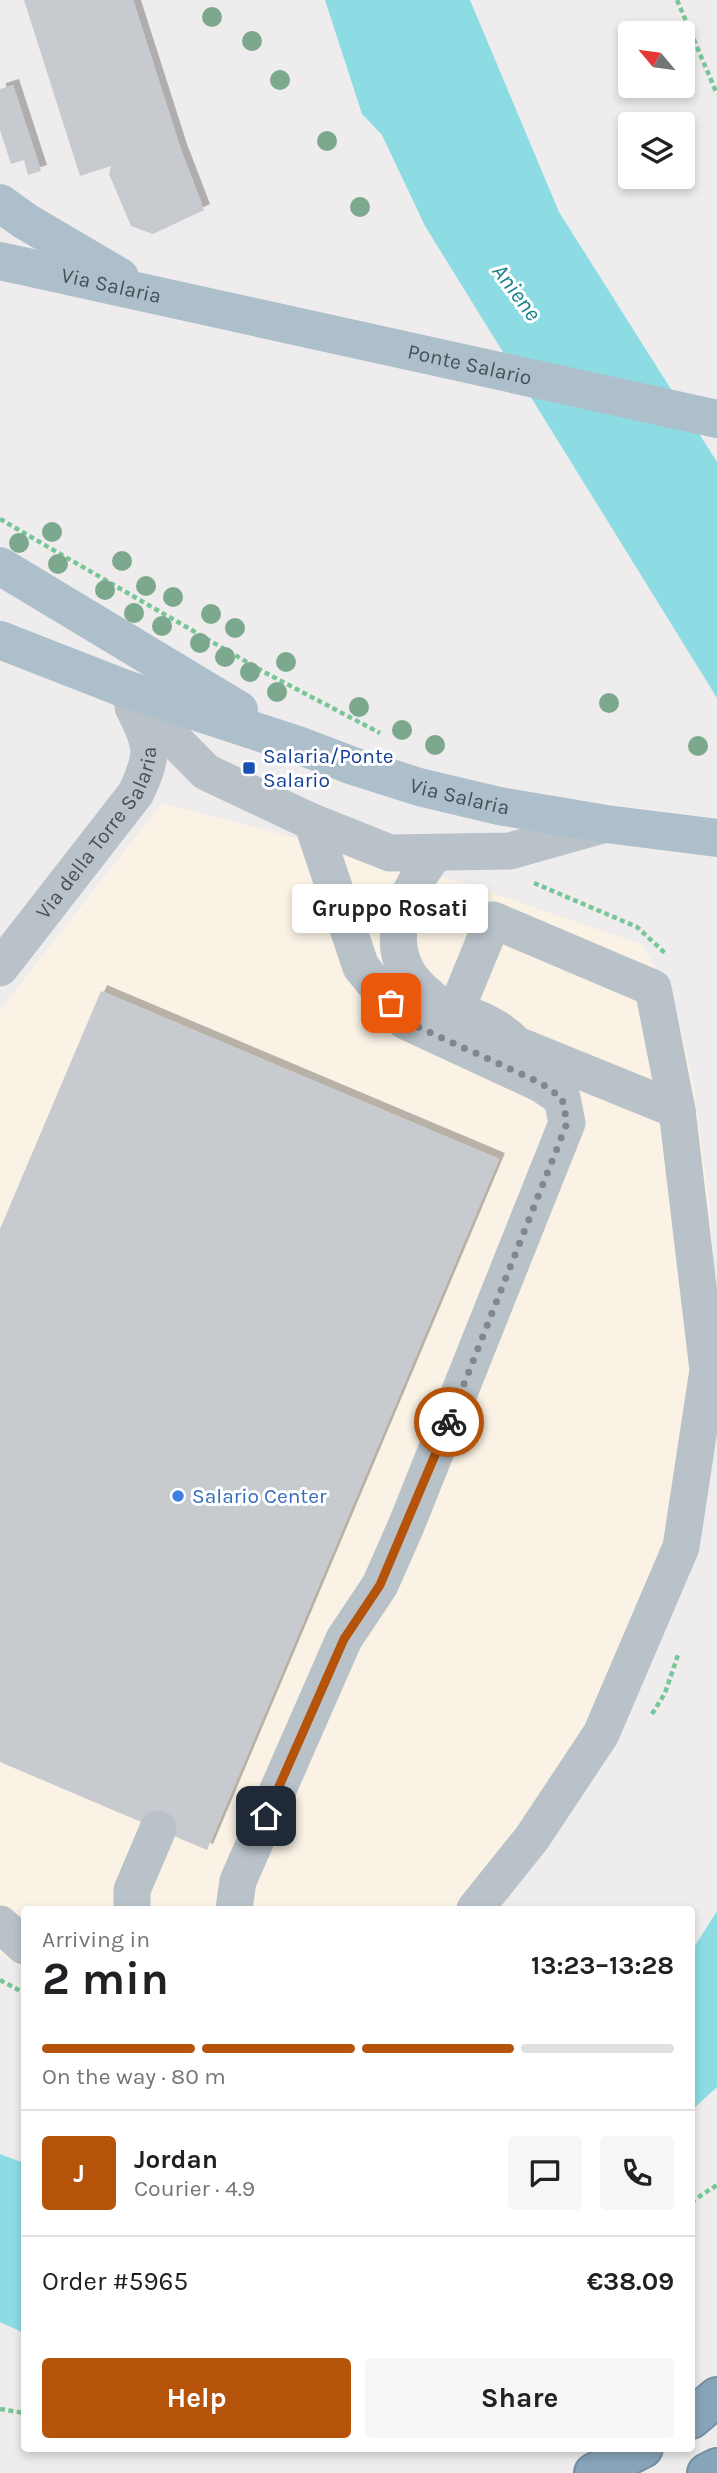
<!DOCTYPE html>
<html lang="en">
<head>
<meta charset="utf-8">
<style>
	body { margin:0; font-family:Karla,sans-serif; background:#f6f6f6; color:#202124; height:100vh; display:flex; flex-direction:column; font-size:26px; white-space:nowrap }
	* { box-sizing:border-box; margin:0 }
	p { font-size:23px; color:#757577 }
	.icon { flex:none; width:38px; height:38px; fill:none; stroke:currentColor; stroke-width:2; stroke-linecap:round; stroke-linejoin:round }
	.map { position:relative; flex:1; overflow:hidden }
	.side { position:absolute; left:21px; top:1906px; width:674px; height:546px; display:flex; flex-direction:column; background:#fff; border-radius:7px; box-shadow:0 4px 10px #0003 }
	.side>* { flex:none }
	.needle { width:46px; rotate:299deg }
	.buttons { position:absolute; left:618px; top:21px; display:grid; gap:14px }
	.buttons a { display:grid; place-items:center; width:77px; height:77px; border-radius:7px; background:#fff; box-shadow:0 4px 10px #0003; font-size:35px }
	.pin { position:absolute; display:grid; place-items:center; width:60px; height:60px; color:#fff; margin:-30px; border-radius:14px; box-shadow:0 4px 10px #0006 }
	.courier { position:absolute; display:grid; place-items:center; width:70px; height:70px; margin:-35px; border:5px solid #b45309; border-radius:50%; background:#fff; color:#222; box-shadow:0 2px 9px #0007 }
	.bubble { position:absolute; height:49px; border-radius:7px; background:#fff; box-shadow:0 4px 10px #0003; font-size:23px; font-weight:700; line-height:49px; text-align:center }
	.headline em { font-style:normal; font-weight:700 }
	.headline div { display:flex; flex-direction:column-reverse }
	.headline { display:flex; align-items:center; justify-content:space-between; height:119px; padding:0 21px }
	h1 { font-size:46px; font-weight:700; line-height:52px }
	.bar { display:grid; grid-template-columns:repeat(4,1fr); gap:10px 7px; align-content:center; height:84px; padding:0 21px }
	.bar i { height:9px; border-radius:5px; background:#e0e0e0 }
	.bar .on { background:#b45309 }
	.bar p { grid-column:span 4 }
	.line { display:flex; align-items:center; gap:18px; padding:0 21px; border-top:2px solid #e0e0e0 }
	.line div { flex:1 }
	.round { display:grid; place-items:center; flex:none; width:74px; height:74px; border-radius:7px; background:#f6f6f6 }
	.action { display:flex; gap:14px; margin-top:auto; padding:14px 21px }
	.action a { flex:1; height:80px; border-radius:7px; background:#b45309; color:#fff; font-size:28px; font-weight:700; line-height:80px; text-align:center }
	.action a+a { background:#f6f6f6; color:#202124 }
	.map>svg:first-child { display:block }
	.commercial { fill:#faf2e5 }
	.water { fill:#8ddce4 }
	.building { fill:#c7cacf; filter:url(#shadow) }
	.lines { fill:none; stroke-linecap:round; stroke-linejoin:round }
	.highway-casing { stroke:#728fa4; stroke-width:42 }
	.path { stroke:#77c697; stroke-width:4.5; stroke-dasharray:5 3.5; stroke-linecap:butt }
	.minor { stroke:#b8c2c8; stroke-width:37 }
	.major { stroke:#adbfca; stroke-width:38 }
	.highway { stroke:#87a4b8; stroke-width:38 }
	.tree { fill:#7ca98d }
	.done { stroke:#81878c; stroke-width:7; stroke-dasharray:0 12.6 }
	.route { stroke:#b45309; stroke-width:9 }
	.transit-dot { fill:#1a4fb4; stroke:#fff; stroke-width:2.5 }
	.shop-dot { fill:#3f7fe0; stroke:#fff; stroke-width:2.5 }
	.labels { text-anchor:middle; stroke-width:6; stroke-linejoin:round; paint-order:stroke }
	.street-label { font-size:21px; fill:#465158; stroke:#fff }
	.transit-label { font-size:21px; fill:#164399; stroke:#fff; text-anchor:start }
	.shop-label { font-size:21px; fill:#366cbe; stroke:#fff; text-anchor:start }
	.water-label { font-size:23px; font-style:italic; fill:#16818d; stroke:#fff }
</style>
</head>
<body>
<div class="map">
<svg width="717" height="2473" viewBox="0 0 717 2473">
	<defs>
		<filter id="shadow"><feDropShadow dx="6" dy="-6" stdDeviation="0" flood-color="#0004"/></filter>
	</defs>
	<rect width="100%" height="100%" fill="#efeced"/>
	<!-- commercial -->
	<path class="commercial" d="M162,803L461,882L643,945L677,1012L693,1084L709,1200L717,1309L690,1556L489,1909H24V1969L0,1954V1010Z"/>
	<!-- water -->
	<g class="water">
		<path d="M325,0H470L559,212L717,462V698L425,226L382,135L362,114Z"/>
		<path d="M717,1911V2087L691,2111V1952Z"/>
		<path d="M0,2154L24,2163V2333L0,2322Z"/>
	</g>
	<!-- building -->
	<g class="building">
		<path d="M24,0H133L181,150L204,210L153,234L131,226L109,174L111,166L80,176Z"/>
		<path d="M13,85L41,171L28,175L24,160L11,164L0,130V89Z"/>
		<path d="M101,991L499,1159L207,1850L0,1762V1229Z"/>
	</g>
	<g class="lines">
		<defs>
			<g id="highway">
				<path d="M691,2419L717,2397"/>
				<path d="M594,2473L643,2448"/>
				<path d="M707,2473L717,2468"/>
			</g>
		</defs>
		<!-- highway casing -->
		<use href="#highway" class="highway-casing"/>
		<!-- path -->
		<g class="path">
			<path d="M677,0L717,94"/>
			<path d="M0,519L264,672L380,733"/>
			<path d="M534,883L637,927L666,954"/>
			<path d="M652,1714L665,1693L679,1652"/>
			<path d="M0,1980L24,1993"/>
			<path d="M691,2202L717,2185"/>
			<path d="M0,2409L24,2413"/>
		</g>
		<!-- minor -->
		<g class="minor">
			<path d="M123,688L206,772L312,822L361,967L405,1021L541,1084L562,1098L567,1123L406,1526L380,1585L344,1639L238,1881L234,1909"/>
			<path d="M312,822L390,853L510,851L606,824"/>
			<path d="M435,853C402,897 375,955 429,996C436,1002 446,1013 455,1016C461,1018 469,1016 476,1018C492,1024 505,1033 517,1045L677,1110L708,1370L681,1547L601,1734L532,1838L475,1909"/>
			<path id="s1" d="M0,968L136,793C154,754 153,746 133,707"/>
			<path d="M470,1033L454,1015L493,920L653,988L677,1110"/>
			<path d="M132,1909V1890L158,1829"/>
			<path d="M0,1924L24,1946"/>
		</g>
		<!-- major -->
		<g class="major">
			<path d="M0,203L25,221L120,277"/>
			<path id="s2" d="M0,261L717,419"/>
			<path d="M0,566L239,710"/>
			<path id="s3" d="M0,640L123,688L298,745L353,766L419,787L499,806L606,824L717,838"/>
		</g>
		<!-- highway -->
		<use href="#highway" class="highway"/>
	</g>
	<!-- trees -->
	<g class="tree">
		<circle cx="212" cy="17" r="10"/>
		<circle cx="252" cy="41" r="10"/>
		<circle cx="280" cy="80" r="10"/>
		<circle cx="327" cy="141" r="10"/>
		<circle cx="360" cy="207" r="10"/>
		<circle cx="52" cy="532" r="10"/>
		<circle cx="19" cy="543" r="10"/>
		<circle cx="122" cy="561" r="10"/>
		<circle cx="58" cy="564" r="10"/>
		<circle cx="146" cy="586" r="10"/>
		<circle cx="105" cy="590" r="10"/>
		<circle cx="173" cy="597" r="10"/>
		<circle cx="134" cy="613" r="10"/>
		<circle cx="211" cy="614" r="10"/>
		<circle cx="162" cy="626" r="10"/>
		<circle cx="235" cy="628" r="10"/>
		<circle cx="200" cy="643" r="10"/>
		<circle cx="225" cy="657" r="10"/>
		<circle cx="286" cy="662" r="10"/>
		<circle cx="250" cy="672" r="10"/>
		<circle cx="277" cy="692" r="10"/>
		<circle cx="609" cy="703" r="10"/>
		<circle cx="359" cy="707" r="10"/>
		<circle cx="402" cy="730" r="10"/>
		<circle cx="435" cy="745" r="10"/>
		<circle cx="698" cy="746" r="10"/>
	</g>
	<g class="lines">
		<!-- done -->
		<path class="done" d="M391,1003L405,1021L541,1083L562,1098L567,1123L449,1422"/>
		<!-- route -->
		<path class="route" d="M266,1816L344,1639L380,1585L449,1422"/>
	</g>
	<!-- markers -->
	<rect class="transit-dot" x="242" y="761" width="14" height="14" rx="3.5"/>
	<circle class="shop-dot" cx="178" cy="1496" r="7"/>
	<g class="labels">
		<!-- street labels -->
		<g class="street-label">
			<text dy="7" stroke="none"><textPath href="#s2" startOffset="114">Via Salaria</textPath></text>
			<text dy="7" stroke="none"><textPath href="#s2" startOffset="481">Ponte Salario</textPath></text>
			<text dy="7" stroke="none"><textPath href="#s3" startOffset="486">Via Salaria</textPath></text>
			<text dy="7" stroke="none"><textPath href="#s1" startOffset="168">Via della Torre Salaria</textPath></text>
		</g>
		<!-- transit labels -->
		<g class="transit-label">
			<text x="263" y="763">Salaria/Ponte<tspan x="263" dy="24">Salario</tspan></text>
		</g>
		<!-- shop labels -->
		<g class="shop-label">
			<text x="192" y="1503">Salario Center</text>
		</g>
		<!-- water labels -->
		<g class="water-label">
			<text transform="translate(517 292) rotate(53)" y="8">Aniene</text>
		</g>
	</g>
</svg>
<div class="buttons">
<a><svg class="needle" viewBox="-14 -14 28 28"><path d="M0-13l5 13h-10z" fill="#e53935"/><path d="M0 13l5-13h-10z" fill="#757577"/></svg></a>
<a><svg class="icon" aria-label="layers" viewBox="0 0 24 24"><path d="M12 4l9 5-9 5-9-5zM3 14l9 5 9-5"/></svg></a>
</div>
<div class="pin" style="left:391px;top:1003px;background:#ea580c"><svg class="icon" aria-label="bag" viewBox="0 0 24 24"><path d="M5 8h14l-1 12H6zM9 8a3 3 0 0 1 6 0"/></svg></div>
<div class="pin" style="left:266px;top:1816px;background:#1f2937"><svg class="icon" aria-label="home" viewBox="0 0 24 24"><path d="M3 11l9-7 9 7M6 9v11h12V9"/></svg></div>
<div class="courier" style="left:449px;top:1422px"><svg class="icon" aria-label="bike" viewBox="0 0 24 24"><circle cx="6" cy="16" r="4"/><circle cx="18" cy="16" r="4"/><path d="M6 16l4-8h5l3 8M10 8l3 8H6M13 5h3"/></svg></div>
<div class="bubble" style="left:292px;top:884px;width:196px">Gruppo Rosati</div>
<section class="side">
<div class="headline"><div><h1>2 min</h1><p>Arriving in</p></div><em>13:23–13:28</em></div>
<div class="bar"><i class="on"></i><i class="on"></i><i class="on"></i><i></i><p>On the way · 80 m</p></div>
<div class="line" style="height:126px"><b class="round" style="background:#b45309;color:#fff">J</b><div><b>Jordan</b><p>Courier · 4.9</p></div><a class="round"><svg class="icon" aria-label="chat" viewBox="0 0 24 24"><path d="M4 5h16v11H9l-5 4z"/></svg></a><a class="round"><svg class="icon" aria-label="phone" viewBox="0 0 24 24"><path d="M5 4h4l2 5-3 2q2 4 5 5l2-3 5 2v4C11 20 4 13 5 4z"/></svg></a></div>
<div class="line" style="height:91px"><div>Order #5965</div><b>€38.09</b></div>
<div class="action"><a>Help</a><a>Share</a></div>
</section>
</div>
</body>
</html>
